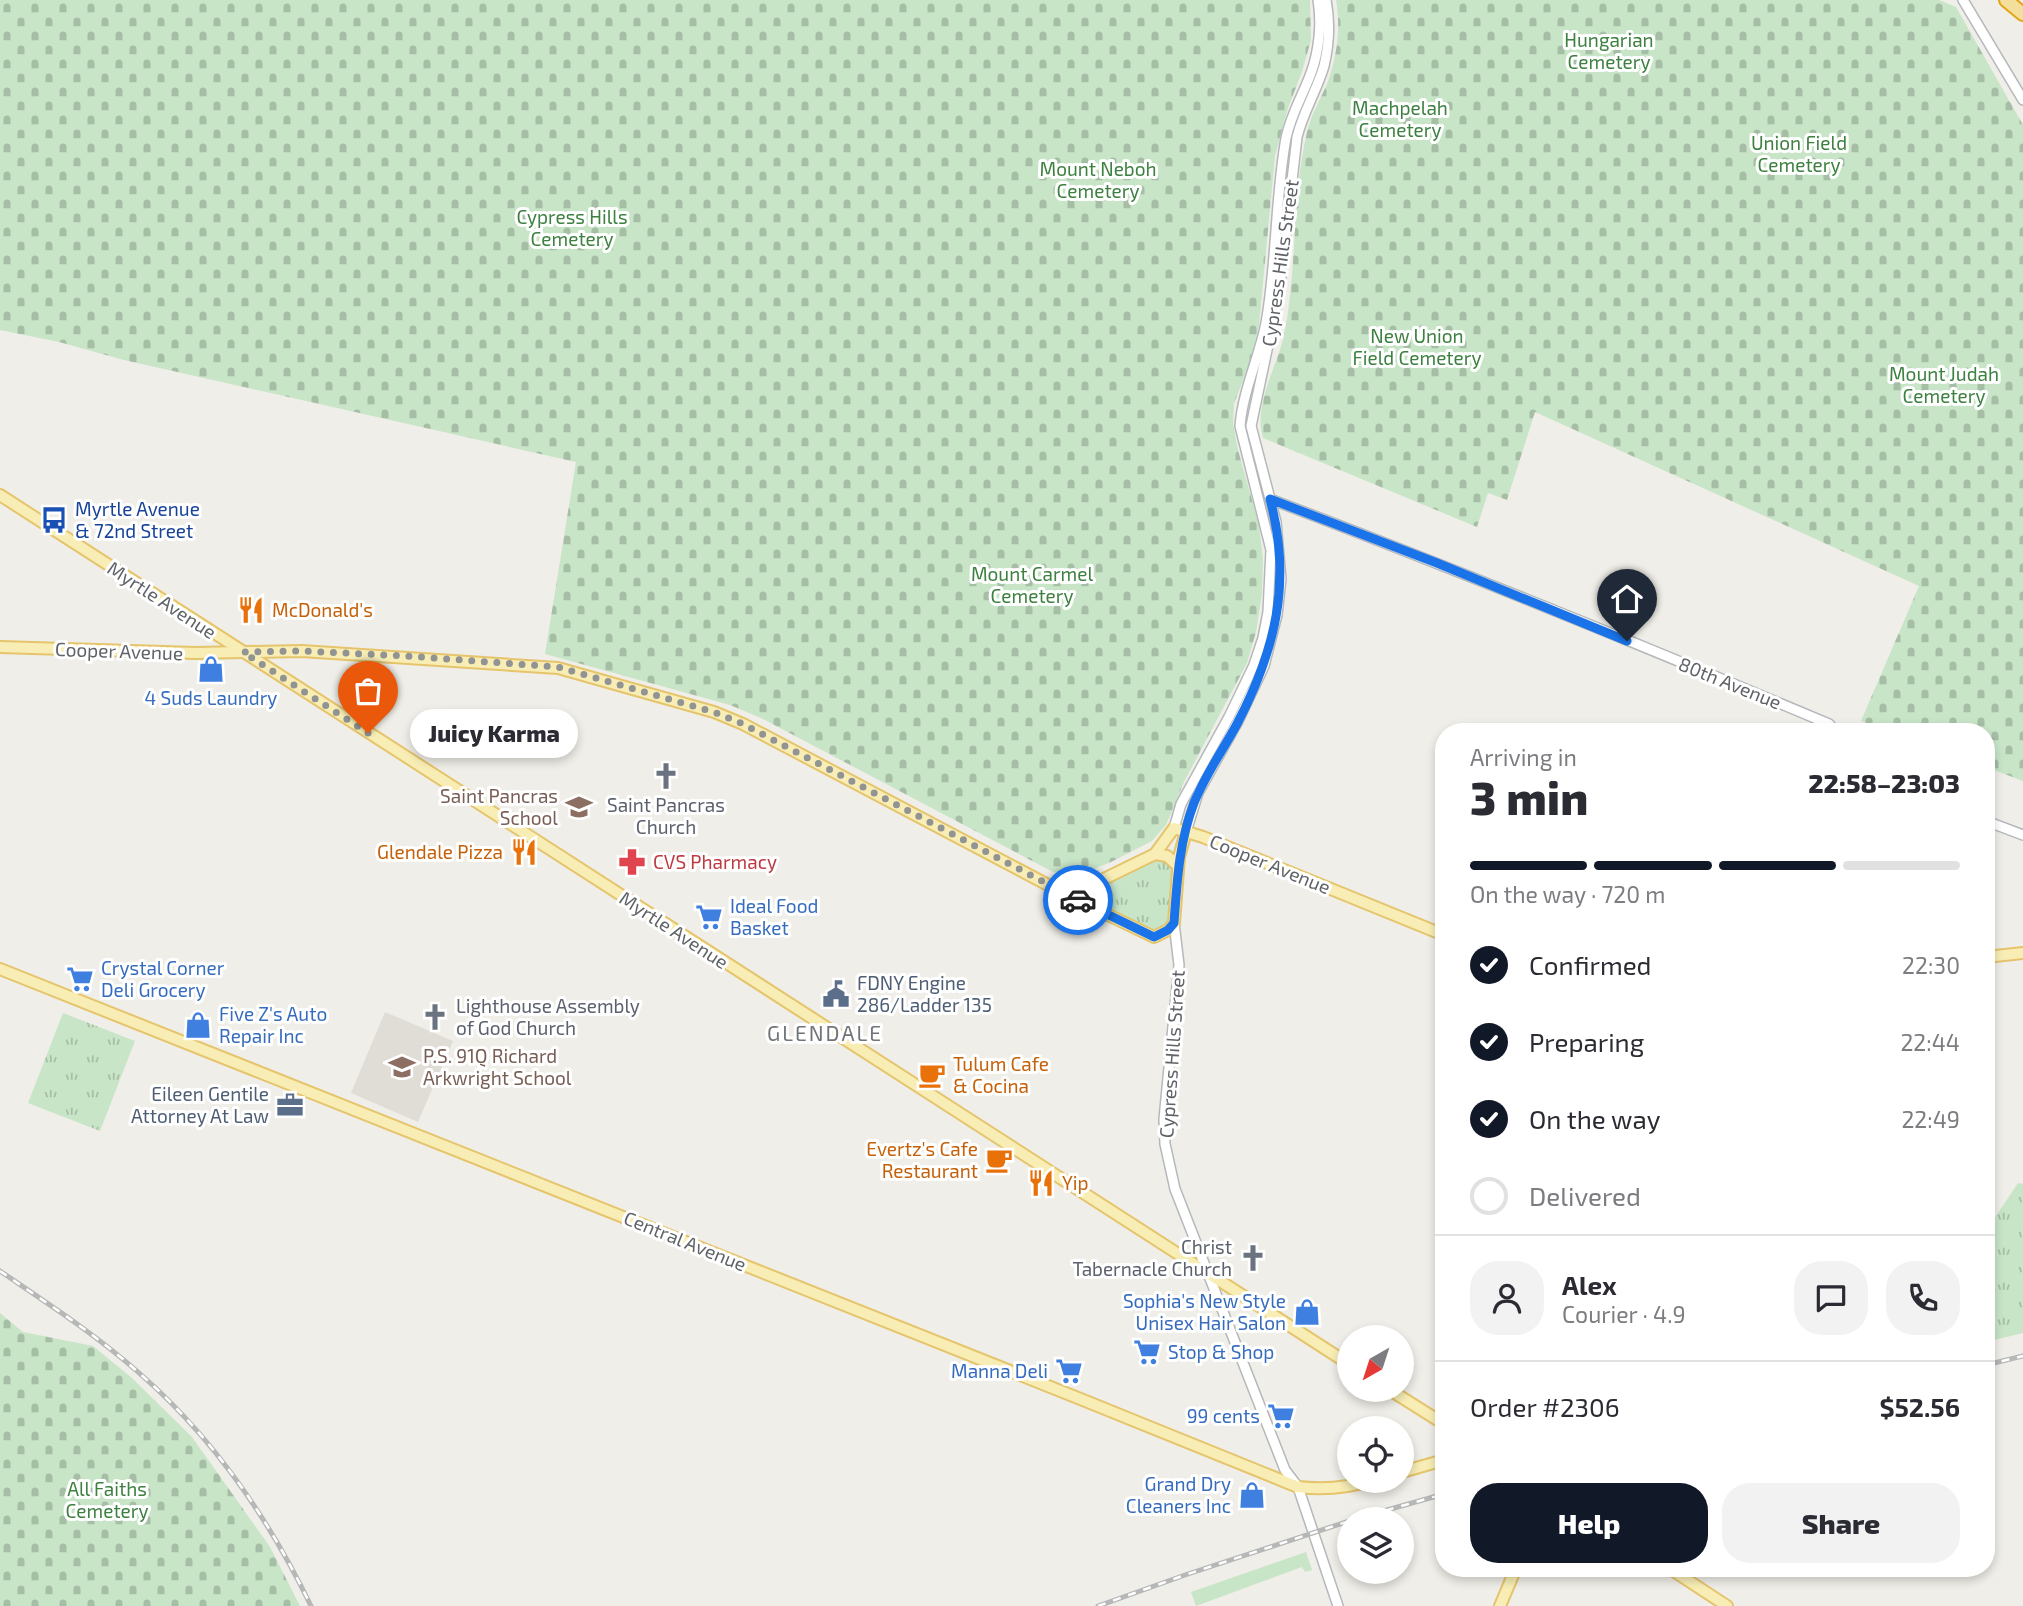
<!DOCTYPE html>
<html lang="en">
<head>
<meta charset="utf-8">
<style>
	body { margin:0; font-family:"Exo 2",sans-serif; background:#f2f2f3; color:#2b2b33; height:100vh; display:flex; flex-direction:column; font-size:26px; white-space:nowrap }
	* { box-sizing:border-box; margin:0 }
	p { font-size:23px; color:#7c7c81 }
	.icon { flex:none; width:38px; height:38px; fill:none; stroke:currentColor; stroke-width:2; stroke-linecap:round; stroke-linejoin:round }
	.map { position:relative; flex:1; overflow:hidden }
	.side { position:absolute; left:1435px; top:723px; width:560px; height:854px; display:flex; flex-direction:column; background:#fff; border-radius:28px; box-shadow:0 4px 10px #0003 }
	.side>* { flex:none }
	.needle { width:46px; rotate:219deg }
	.buttons { position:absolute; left:1337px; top:1325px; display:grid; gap:14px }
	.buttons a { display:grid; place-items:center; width:77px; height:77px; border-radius:50%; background:#fff; box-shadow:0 4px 10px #0003; font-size:35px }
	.pin { position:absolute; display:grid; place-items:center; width:60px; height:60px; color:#fff; margin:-72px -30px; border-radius:50% 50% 50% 0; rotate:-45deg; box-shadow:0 0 7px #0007 }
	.pin .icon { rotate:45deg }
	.courier { position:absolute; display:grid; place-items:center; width:70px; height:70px; margin:-35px; border:5px solid #1a73e8; border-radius:50%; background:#fff; color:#222; box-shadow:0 2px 9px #0007 }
	.bubble { position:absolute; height:49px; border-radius:24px; background:#fff; box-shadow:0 4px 10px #0003; font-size:23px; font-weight:800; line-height:49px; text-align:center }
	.head em { font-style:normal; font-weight:800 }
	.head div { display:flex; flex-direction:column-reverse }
	.head { display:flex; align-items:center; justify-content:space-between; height:119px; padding:0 35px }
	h1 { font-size:46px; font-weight:800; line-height:52px }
	.bar { display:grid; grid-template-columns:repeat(4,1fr); gap:10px 7px; align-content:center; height:84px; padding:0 35px }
	.bar i { height:9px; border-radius:5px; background:#e1e1e2 }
	.bar .selected { background:#111827 }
	.bar p { grid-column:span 4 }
	.line { display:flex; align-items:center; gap:18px; padding:0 35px; border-top:2px solid #e1e1e2 }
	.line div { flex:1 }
	.round { display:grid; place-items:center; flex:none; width:74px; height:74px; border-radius:28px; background:#f2f2f3 }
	ol { padding:0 35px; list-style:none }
	li { display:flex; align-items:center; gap:21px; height:77px }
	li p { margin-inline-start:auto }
	li .icon { padding:7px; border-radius:50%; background:#111827; color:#fff; stroke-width:4 }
	li:last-child { color:#7c7c81 }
	li i { width:38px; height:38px; border:4px solid #e1e1e2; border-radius:50% }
	.primary-button { display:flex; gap:14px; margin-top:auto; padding:14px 35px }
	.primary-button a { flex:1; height:80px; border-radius:28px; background:#111827; color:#fff; font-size:28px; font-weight:800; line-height:80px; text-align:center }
	.primary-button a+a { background:#f2f2f3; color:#2b2b33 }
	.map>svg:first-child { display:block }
	.education { fill:#e0ddd7 }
	.green { fill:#c8e5c8 }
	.cemetery { fill:url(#cemetery-stones) }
	.park { fill:url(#park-tufts) }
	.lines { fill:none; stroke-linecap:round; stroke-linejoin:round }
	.minor-casing { stroke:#b5b8bb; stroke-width:12 }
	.major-casing { stroke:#e5c46c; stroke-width:14 }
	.highway-casing { stroke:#e3a416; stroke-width:16 }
	.minor { stroke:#fff; stroke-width:9 }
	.major { stroke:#f8eeb5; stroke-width:10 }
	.highway { stroke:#f4de9c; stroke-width:12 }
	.rail-casing { stroke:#b6b7b7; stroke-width:5 }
	.rail { stroke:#fff; stroke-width:2.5; stroke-dasharray:8; stroke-linecap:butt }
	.done { stroke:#929494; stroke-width:7; stroke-dasharray:0 12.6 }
	.route { stroke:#1a73e8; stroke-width:9 }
	.labels { text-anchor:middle; stroke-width:6; stroke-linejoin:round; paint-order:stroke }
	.park-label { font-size:19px; fill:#3d8040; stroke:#fff }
	.street-label { font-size:19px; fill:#5f6367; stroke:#fff }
	.transit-label { font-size:19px; fill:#164399; stroke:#fff; text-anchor:start }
	.food-label { font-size:19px; fill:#c56008; stroke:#fff; text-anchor:start }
	.shop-label { font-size:19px; fill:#366cbe; stroke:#fff; text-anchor:start }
	.education-label { font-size:19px; fill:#785e54; stroke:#fff; text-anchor:end }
	.worship-label { font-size:19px; fill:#5b616d; stroke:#fff }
	.health-label { font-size:19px; fill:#be3a42; stroke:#fff; text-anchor:start }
	.service-label { font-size:19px; fill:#4e5e75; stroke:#fff; text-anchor:start }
	.neighbourhood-label { font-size:21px; letter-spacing:2px; fill:#717579; stroke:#fff }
</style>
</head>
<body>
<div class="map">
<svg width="2023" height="1606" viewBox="0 0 2023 1606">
	<defs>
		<pattern id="cemetery-stones" width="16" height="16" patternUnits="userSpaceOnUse" patternTransform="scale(1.75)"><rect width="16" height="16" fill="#c8e5c8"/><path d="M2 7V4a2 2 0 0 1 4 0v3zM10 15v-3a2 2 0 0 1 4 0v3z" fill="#a6bda6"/></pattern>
		<pattern id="park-tufts" width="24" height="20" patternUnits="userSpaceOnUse" patternTransform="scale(1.75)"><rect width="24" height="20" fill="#c8e5c8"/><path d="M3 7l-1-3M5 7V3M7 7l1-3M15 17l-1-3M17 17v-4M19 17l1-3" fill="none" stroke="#a6bda6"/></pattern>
	</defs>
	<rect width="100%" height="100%" fill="#f0eee8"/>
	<!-- education -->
	<path class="education" d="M385,1012L453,1041L418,1122L351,1093Z"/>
	<!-- green -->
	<path class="green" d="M1306,1552L1312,1570L1305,1572L1302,1567L1196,1606L1191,1592Z"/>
	<!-- cemetery -->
	<g class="cemetery">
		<path d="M0,0H1310L1311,40L1302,72L1288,108L1275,156L1259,325L1250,362L1234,404L1233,423L1238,450L1259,525L1263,559L1262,594L1256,632L1247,663L1184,782L1166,825L1152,841L1109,863L1073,877L1053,872L761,718L730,705L545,654L576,462L124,360L59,342L0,330Z"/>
		<path d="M1336,0H1939L1956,7L2023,125V781L1986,767V732L1889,731L1861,721L1919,586L1535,412L1507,500L1488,493L1477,527L1263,438C1253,405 1277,367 1284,335C1298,267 1291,195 1308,128C1312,113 1321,98 1327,84C1337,57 1341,28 1336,0Z"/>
		<path d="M0,1313L23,1332L93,1346L132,1378L192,1437L270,1547L300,1606H0Z"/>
	</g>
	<!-- park -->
	<g class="park">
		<path d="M1155,860H1165L1170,864L1172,870L1168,924L1154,932L1101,908L1094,897L1101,886Z"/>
		<path d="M63,1013L135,1041L100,1131L28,1103Z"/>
		<path d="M2018,1183L2023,1184V1333L1986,1342V1231Z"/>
	</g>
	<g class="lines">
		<defs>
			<g id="minor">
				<path d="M1963,0L2023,100"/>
				<path d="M1270,499C1458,570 1644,646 1829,724L1836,732"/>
				<path d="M1986,821L2023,835"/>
				<path d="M1174,828L1181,804L1229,717L1254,665L1263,638L1268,612L1271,550L1240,426C1243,390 1259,358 1266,323C1277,262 1275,199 1286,138C1291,114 1303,95 1311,73C1319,51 1322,24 1318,0"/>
				<path d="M1186,832L1198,793L1238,721L1264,666L1277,615L1281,579L1276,522L1251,426L1279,293L1297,137C1303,112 1317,90 1324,66C1329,45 1330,21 1326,0"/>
				<path d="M1174,923L1179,965L1164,1119L1165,1144L1175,1189L1285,1470L1298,1487L1338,1606"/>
			</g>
			<g id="major">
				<path d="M0,495L1349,1364"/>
				<path d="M0,647L195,653L302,651L558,668L714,712L743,724L1069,896L1154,937L1168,930L1174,923L1179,857L1186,832"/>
				<path d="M1155,854L1167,856L1178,866"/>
				<path d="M1069,896L1155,854L1174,828L1203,837L1444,935"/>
				<path d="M1986,957L2023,953"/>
				<path d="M0,969L1083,1400L1298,1487C1325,1490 1348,1488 1374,1480"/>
				<path d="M1390,1390L1444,1424"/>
				<path d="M1402,1472L1444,1460"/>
				<path d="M1669,1568L1727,1606"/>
				<path d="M1500,1606L1516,1568"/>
			</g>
			<path id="highway" d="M2006,0L2023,14"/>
		</defs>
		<!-- minor casing -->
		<use href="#minor" class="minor-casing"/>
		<!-- major casing -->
		<use href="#major" class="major-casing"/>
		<!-- highway casing -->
		<use href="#highway" class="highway-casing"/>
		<!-- minor -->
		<use href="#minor" class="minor"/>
		<!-- major -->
		<use href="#major" class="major"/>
		<!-- highway -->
		<use href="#highway" class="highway"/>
		<defs>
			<g id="rail">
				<path d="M0,1271C47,1303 95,1334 138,1372C213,1437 268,1517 311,1606"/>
				<path d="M1986,1365L2023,1356"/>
				<path d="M1355,1519L1444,1494"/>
				<path d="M1098,1606L1185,1575L1349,1521"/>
			</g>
		</defs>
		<!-- rail casing -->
		<use href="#rail" class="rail-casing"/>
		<!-- rail -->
		<use href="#rail" class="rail"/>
	</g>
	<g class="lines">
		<!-- done -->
		<path class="done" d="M368,733L243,652L302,651L407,656L558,667L714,712L743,724L1078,900"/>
		<!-- route -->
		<path class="route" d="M1078,900L1154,937L1168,930L1174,923C1177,882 1179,842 1194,803C1205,775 1223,750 1237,724C1276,649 1292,581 1270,499L1437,563L1627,641"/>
	</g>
	<!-- icons -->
	<defs>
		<symbol id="bus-bare" viewBox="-9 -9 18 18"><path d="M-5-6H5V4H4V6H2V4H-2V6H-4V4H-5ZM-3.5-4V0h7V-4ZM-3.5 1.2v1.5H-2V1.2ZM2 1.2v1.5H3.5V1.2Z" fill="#1a4fb4" stroke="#fff" stroke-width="2.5" paint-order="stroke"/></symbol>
		<symbol id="restaurant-bare" viewBox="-9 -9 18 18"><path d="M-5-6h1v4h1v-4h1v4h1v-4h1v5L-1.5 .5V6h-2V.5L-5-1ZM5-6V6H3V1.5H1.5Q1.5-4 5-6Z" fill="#e8710a" stroke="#fff" stroke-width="2.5" paint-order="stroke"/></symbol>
		<symbol id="shop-bare" viewBox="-9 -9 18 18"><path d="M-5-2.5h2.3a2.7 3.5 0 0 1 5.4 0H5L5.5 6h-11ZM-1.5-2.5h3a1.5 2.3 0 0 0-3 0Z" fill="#3f7fe0" stroke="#fff" stroke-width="2.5" paint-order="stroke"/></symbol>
		<symbol id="church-bare" viewBox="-9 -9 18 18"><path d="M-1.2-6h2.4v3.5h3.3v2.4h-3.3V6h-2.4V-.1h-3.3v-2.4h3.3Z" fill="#6b7280" stroke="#fff" stroke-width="2.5" paint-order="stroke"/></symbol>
		<symbol id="school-bare" viewBox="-9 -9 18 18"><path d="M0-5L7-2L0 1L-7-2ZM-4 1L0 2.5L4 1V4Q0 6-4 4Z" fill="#8d6e63" stroke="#fff" stroke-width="2.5" paint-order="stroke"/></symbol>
		<symbol id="pharmacy-bare" viewBox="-9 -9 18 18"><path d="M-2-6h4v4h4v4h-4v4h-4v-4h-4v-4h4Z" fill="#e0444e" stroke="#fff" stroke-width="2.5" paint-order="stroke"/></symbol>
		<symbol id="supermarket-bare" viewBox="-9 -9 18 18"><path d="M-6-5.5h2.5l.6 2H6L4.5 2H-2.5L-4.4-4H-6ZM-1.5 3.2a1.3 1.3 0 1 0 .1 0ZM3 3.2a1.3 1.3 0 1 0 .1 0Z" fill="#3f7fe0" stroke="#fff" stroke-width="2.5" paint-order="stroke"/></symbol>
		<symbol id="civic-bare" viewBox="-9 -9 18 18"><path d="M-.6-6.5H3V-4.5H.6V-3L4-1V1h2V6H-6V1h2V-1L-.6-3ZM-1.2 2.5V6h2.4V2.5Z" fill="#5c6f8a" stroke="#fff" stroke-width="2.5" paint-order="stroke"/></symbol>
		<symbol id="cafe-bare" viewBox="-9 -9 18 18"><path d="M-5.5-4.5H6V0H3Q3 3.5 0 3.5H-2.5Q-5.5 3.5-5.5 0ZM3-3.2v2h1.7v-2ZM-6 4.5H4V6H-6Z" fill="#e8710a" stroke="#fff" stroke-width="2.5" paint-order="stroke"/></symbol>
		<symbol id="office-bare" viewBox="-9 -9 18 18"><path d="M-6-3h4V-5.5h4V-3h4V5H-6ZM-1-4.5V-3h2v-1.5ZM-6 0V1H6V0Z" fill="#5c6f8a" stroke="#fff" stroke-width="2.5" paint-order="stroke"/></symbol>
	</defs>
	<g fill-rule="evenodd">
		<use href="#bus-bare" x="35" y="501" width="38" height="38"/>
		<use href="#restaurant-bare" x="232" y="591" width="38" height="38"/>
		<use href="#shop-bare" x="192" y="650" width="38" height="38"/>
		<use href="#church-bare" x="647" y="757" width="38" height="38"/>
		<use href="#school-bare" x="560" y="788" width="38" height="38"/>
		<use href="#restaurant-bare" x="505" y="833" width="38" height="38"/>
		<use href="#pharmacy-bare" x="613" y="843" width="38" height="38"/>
		<use href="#supermarket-bare" x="690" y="898" width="38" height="38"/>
		<use href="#supermarket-bare" x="61" y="960" width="38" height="38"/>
		<use href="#civic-bare" x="817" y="975" width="38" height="38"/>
		<use href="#church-bare" x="416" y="998" width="38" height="38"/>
		<use href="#shop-bare" x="179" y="1006" width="38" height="38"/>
		<use href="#school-bare" x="383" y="1048" width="38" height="38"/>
		<use href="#cafe-bare" x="913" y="1056" width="38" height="38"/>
		<use href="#office-bare" x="271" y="1086" width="38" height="38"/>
		<use href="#cafe-bare" x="980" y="1141" width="38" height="38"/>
		<use href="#restaurant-bare" x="1022" y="1164" width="38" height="38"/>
		<use href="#church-bare" x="1234" y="1239" width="38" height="38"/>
		<use href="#shop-bare" x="1288" y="1293" width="38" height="38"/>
		<use href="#supermarket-bare" x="1128" y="1333" width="38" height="38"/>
		<use href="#supermarket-bare" x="1050" y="1352" width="38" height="38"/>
		<use href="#supermarket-bare" x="1262" y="1397" width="38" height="38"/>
		<use href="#shop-bare" x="1233" y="1476" width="38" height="38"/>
	</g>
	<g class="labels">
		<!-- park labels -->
		<g class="park-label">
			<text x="1609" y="47">Hungarian<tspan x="1609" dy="22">Cemetery</tspan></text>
			<text x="1400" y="115">Machpelah<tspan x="1400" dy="22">Cemetery</tspan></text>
			<text x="1799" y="150">Union Field<tspan x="1799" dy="22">Cemetery</tspan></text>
			<text x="1098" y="176">Mount Neboh<tspan x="1098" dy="22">Cemetery</tspan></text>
			<text x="572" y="224">Cypress Hills<tspan x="572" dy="22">Cemetery</tspan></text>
			<text x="1417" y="343">New Union<tspan x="1417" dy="22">Field Cemetery</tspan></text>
			<text x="1944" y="381">Mount Judah<tspan x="1944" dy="22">Cemetery</tspan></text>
			<text x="1032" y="581">Mount Carmel<tspan x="1032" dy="22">Cemetery</tspan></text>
			<text x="107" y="1496">All Faiths<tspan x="107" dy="22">Cemetery</tspan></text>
		</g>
		<!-- street labels -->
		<g class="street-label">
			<text transform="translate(1280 263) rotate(-82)" y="7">Cypress Hills Street</text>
			<text transform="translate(162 600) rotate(33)" y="7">Myrtle Avenue</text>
			<text transform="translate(119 651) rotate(2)" y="7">Cooper Avenue</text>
			<text transform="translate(1730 683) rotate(22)" y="7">80th Avenue</text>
			<text transform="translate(1270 864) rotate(22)" y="7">Cooper Avenue</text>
			<text transform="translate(674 930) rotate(33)" y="7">Myrtle Avenue</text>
			<text transform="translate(1172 1054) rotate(-86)" y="7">Cypress Hills Street</text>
			<text transform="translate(685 1241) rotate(22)" y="7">Central Avenue</text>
		</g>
		<!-- transit labels -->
		<g class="transit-label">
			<text x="75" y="516">Myrtle Avenue<tspan x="75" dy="22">&amp; 72nd Street</tspan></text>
		</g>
		<!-- food labels -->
		<g class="food-label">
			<text x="272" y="617">McDonald's</text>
			<text x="503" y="859" text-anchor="end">Glendale Pizza</text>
			<text x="953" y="1071">Tulum Cafe<tspan x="953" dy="22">&amp; Cocina</tspan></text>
			<text x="978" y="1156" text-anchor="end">Evertz's Cafe<tspan x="978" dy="22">Restaurant</tspan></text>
			<text x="1062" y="1190">Yip</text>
		</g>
		<!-- shop labels -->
		<g class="shop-label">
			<text x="211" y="705" text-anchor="middle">4 Suds Laundry</text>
			<text x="730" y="913">Ideal Food<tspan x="730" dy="22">Basket</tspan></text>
			<text x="101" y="975">Crystal Corner<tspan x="101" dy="22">Deli Grocery</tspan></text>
			<text x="219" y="1021">Five Z's Auto<tspan x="219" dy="22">Repair Inc</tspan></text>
			<text x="1286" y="1308" text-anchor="end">Sophia's New Style<tspan x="1286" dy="22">Unisex Hair Salon</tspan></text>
			<text x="1168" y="1359">Stop &amp; Shop</text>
			<text x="1048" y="1378" text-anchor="end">Manna Deli</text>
			<text x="1260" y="1423" text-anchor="end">99 cents</text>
			<text x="1231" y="1491" text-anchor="end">Grand Dry<tspan x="1231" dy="22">Cleaners Inc</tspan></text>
		</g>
		<!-- education labels -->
		<g class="education-label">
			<text x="558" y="803">Saint Pancras<tspan x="558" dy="22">School</tspan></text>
			<text x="423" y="1063" text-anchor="start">P.S. 91Q Richard<tspan x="423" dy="22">Arkwright School</tspan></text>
		</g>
		<!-- worship labels -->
		<g class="worship-label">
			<text x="666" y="812">Saint Pancras<tspan x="666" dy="22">Church</tspan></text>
			<text x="456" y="1013" text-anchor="start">Lighthouse Assembly<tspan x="456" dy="22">of God Church</tspan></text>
			<text x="1232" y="1254" text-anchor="end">Christ<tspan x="1232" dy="22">Tabernacle Church</tspan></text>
		</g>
		<!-- health labels -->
		<g class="health-label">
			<text x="653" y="869">CVS Pharmacy</text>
		</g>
		<!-- service labels -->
		<g class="service-label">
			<text x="857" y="990">FDNY Engine<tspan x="857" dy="22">286/Ladder 135</tspan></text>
			<text x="269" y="1101" text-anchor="end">Eileen Gentile<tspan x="269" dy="22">Attorney At Law</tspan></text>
		</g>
		<!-- neighbourhood labels -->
		<g class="neighbourhood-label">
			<text x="825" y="1041">GLENDALE</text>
		</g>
	</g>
</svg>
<div class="buttons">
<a><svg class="needle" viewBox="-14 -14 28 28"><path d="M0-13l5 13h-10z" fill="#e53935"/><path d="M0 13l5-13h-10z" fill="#7c7c81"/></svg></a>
<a><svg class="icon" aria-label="locate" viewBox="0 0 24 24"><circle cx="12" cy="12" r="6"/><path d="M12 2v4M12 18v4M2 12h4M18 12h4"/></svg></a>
<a><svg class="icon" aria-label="layers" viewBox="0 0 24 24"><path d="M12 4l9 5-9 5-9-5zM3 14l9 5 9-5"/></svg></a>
</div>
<div class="pin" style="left:368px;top:733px;background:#ea580c"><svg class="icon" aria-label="bag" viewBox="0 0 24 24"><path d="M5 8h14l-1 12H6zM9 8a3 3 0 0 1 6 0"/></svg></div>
<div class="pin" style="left:1627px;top:641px;background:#1f2937"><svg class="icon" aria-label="home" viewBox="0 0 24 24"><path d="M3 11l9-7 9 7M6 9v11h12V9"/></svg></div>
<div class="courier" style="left:1078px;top:900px"><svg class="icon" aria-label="car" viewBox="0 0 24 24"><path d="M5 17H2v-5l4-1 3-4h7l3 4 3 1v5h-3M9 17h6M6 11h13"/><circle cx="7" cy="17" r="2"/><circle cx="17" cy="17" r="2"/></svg></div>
<div class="bubble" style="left:410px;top:709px;width:168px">Juicy Karma</div>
<section class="side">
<div class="head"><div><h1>3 min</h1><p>Arriving in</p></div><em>22:58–23:03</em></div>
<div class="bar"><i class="selected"></i><i class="selected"></i><i class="selected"></i><i></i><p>On the way · 720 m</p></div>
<ol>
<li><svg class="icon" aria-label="check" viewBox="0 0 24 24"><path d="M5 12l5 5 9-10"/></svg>Confirmed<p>22:30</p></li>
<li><svg class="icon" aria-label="check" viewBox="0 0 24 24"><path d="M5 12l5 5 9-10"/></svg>Preparing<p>22:44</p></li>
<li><svg class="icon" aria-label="check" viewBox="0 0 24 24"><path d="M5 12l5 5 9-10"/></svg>On the way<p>22:49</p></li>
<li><i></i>Delivered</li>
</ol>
<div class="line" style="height:126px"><a class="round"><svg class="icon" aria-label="person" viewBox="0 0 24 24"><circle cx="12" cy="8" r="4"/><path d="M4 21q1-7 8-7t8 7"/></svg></a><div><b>Alex</b><p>Courier · 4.9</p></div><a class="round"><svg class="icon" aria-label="chat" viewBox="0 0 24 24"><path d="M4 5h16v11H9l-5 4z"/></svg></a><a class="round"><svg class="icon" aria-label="phone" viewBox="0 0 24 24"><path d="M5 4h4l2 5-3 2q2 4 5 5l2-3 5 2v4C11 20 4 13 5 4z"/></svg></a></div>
<div class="line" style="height:91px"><div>Order #2306</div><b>$52.56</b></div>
<div class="primary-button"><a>Help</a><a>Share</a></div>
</section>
</div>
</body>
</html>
